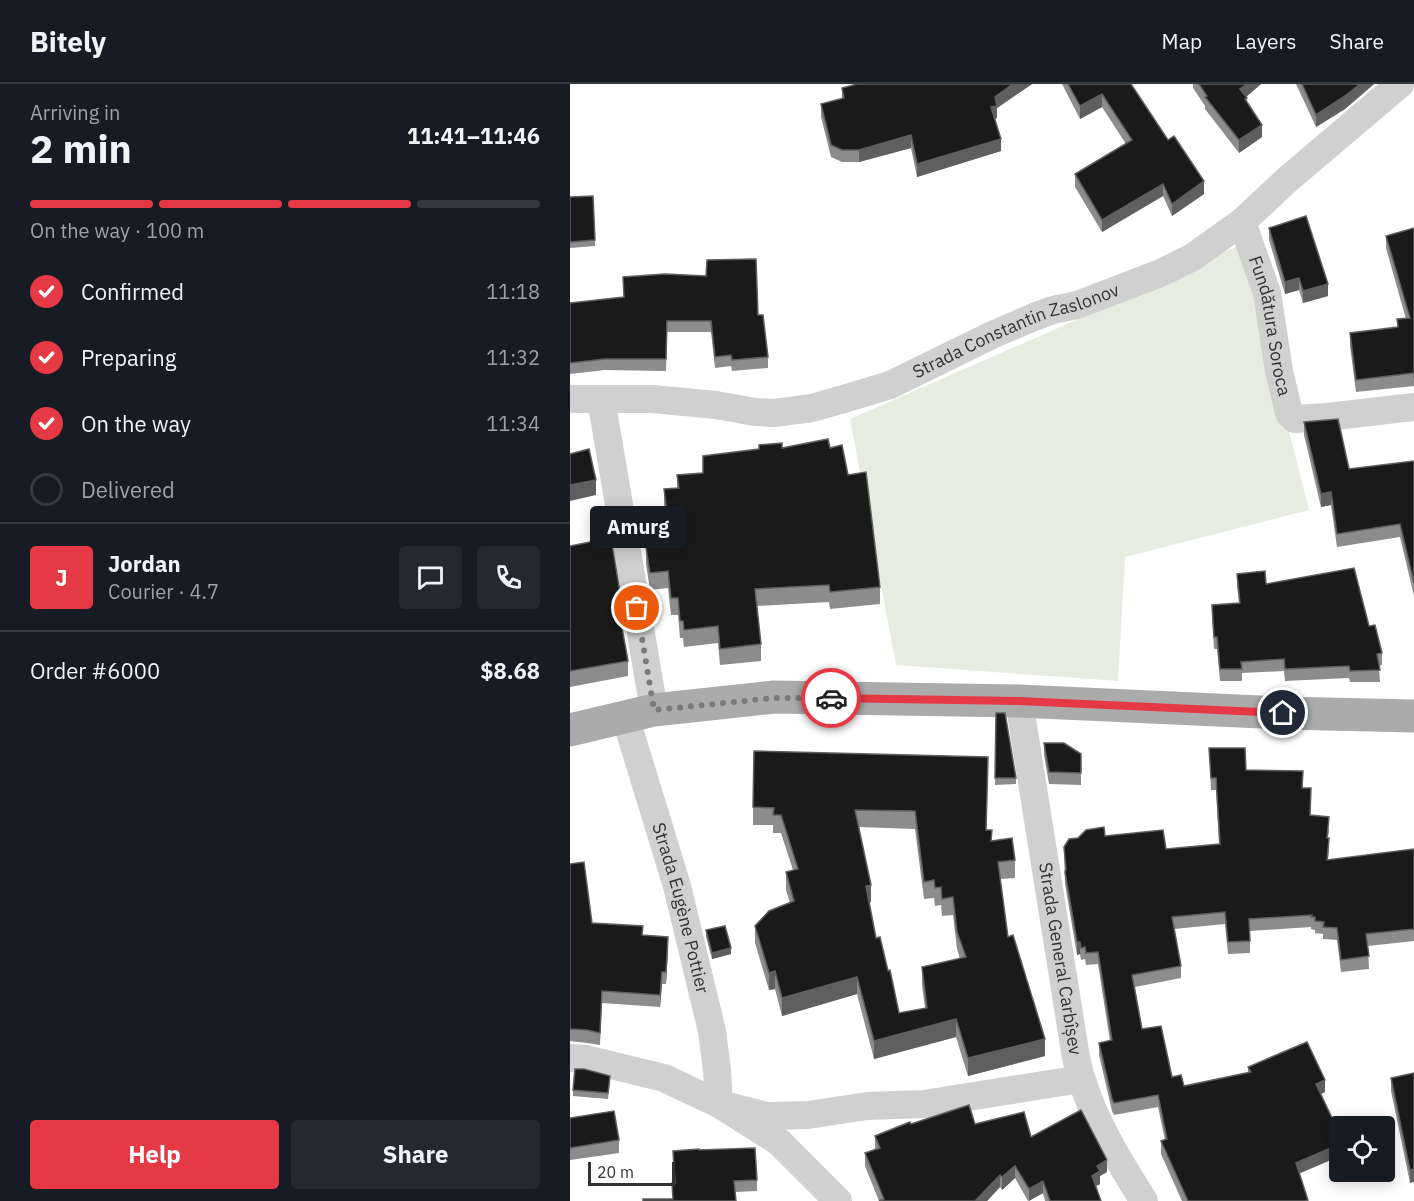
<!DOCTYPE html>
<html lang="en">
<head>
<meta charset="utf-8">
<style>
	body { margin:0; font-family:"IBM Plex Sans",sans-serif; background:#242831; color:#f1f3f6; height:100vh; display:flex; flex-direction:column; font-size:22px; white-space:nowrap }
	* { box-sizing:border-box; margin:0 }
	p { font-size:20px; color:#9ea1a6 }
	.icon { flex:none; width:33px; height:33px; fill:none; stroke:currentColor; stroke-width:2; stroke-linecap:round; stroke-linejoin:round }
	.map { position:relative; flex:1; overflow:hidden }
	.details { display:flex; flex-direction:column; background:#171b24; width:570px }
	.details>* { flex:none }
	.fabs { position:absolute; left:759px; top:1032px; display:grid; gap:12px }
	.fabs a { display:grid; place-items:center; width:66px; height:66px; border-radius:6px; background:#171b24; box-shadow:0 3px 15px #0003; font-size:30px }
	.scale { position:absolute; left:18px; bottom:15px; width:87px; box-sizing:border-box; padding-left:6px; border:3px solid #333; border-top:0; font-size:16px; line-height:21px; white-space:nowrap; color:#333; -webkit-text-stroke:4px #fff; paint-order:stroke }
	.pin { position:absolute; display:grid; place-items:center; width:51px; height:51px; color:#fff; margin:-26px; border:3px solid #fff; border-radius:50%; box-shadow:0 2px 6px #0007 }
	.courier { position:absolute; display:grid; place-items:center; width:60px; height:60px; margin:-30px; border:4px solid #e63946; border-radius:50%; background:#fff; color:#222; box-shadow:0 2px 8px #0007 }
	.bubble { position:absolute; height:42px; border-radius:6px; background:#171b24; box-shadow:0 3px 15px #0003; font-size:20px; font-weight:700; line-height:42px; text-align:center }
	.overview em { font-style:normal; font-weight:700 }
	.overview div { display:flex; flex-direction:column-reverse }
	.overview { display:flex; align-items:center; justify-content:space-between; height:102px; padding:0 30px }
	h1 { font-size:39px; font-weight:700; line-height:45px }
	.bar { display:grid; grid-template-columns:repeat(4,1fr); gap:9px 6px; align-content:center; height:72px; padding:0 30px }
	.bar i { height:8px; border-radius:4px; background:#363941 }
	.bar .on { background:#e63946 }
	.bar p { grid-column:span 4 }
	.line { display:flex; align-items:center; gap:15px; padding:0 30px; border-top:2px solid #363941 }
	.line div { flex:1 }
	.round { display:grid; place-items:center; flex:none; width:63px; height:63px; border-radius:6px; background:#242831 }
	ol { padding:0 30px; list-style:none }
	li { display:flex; align-items:center; gap:18px; height:66px }
	li p { margin-inline-start:auto }
	li .icon { padding:6px; border-radius:50%; background:#e63946; color:#fff; stroke-width:4 }
	li:last-child { color:#9ea1a6 }
	li i { width:33px; height:33px; border:3px solid #363941; border-radius:50% }
	.button { display:flex; gap:12px; margin-top:auto; padding:12px 30px }
	.button a { flex:1; height:69px; border-radius:6px; background:#e63946; color:#fff; font-size:24px; font-weight:700; line-height:69px; text-align:center }
	.button a+a { background:#242831; color:#f1f3f6 }
	header { display:flex; align-items:center; gap:36px; box-sizing:border-box; height:84px; padding:0 30px; background:#171b24; border-bottom:2px solid #363941 }
	header strong { font-size:28px }
	nav { display:flex; gap:33px; margin-inline-start:auto; font-size:21px }
	main { display:flex; flex:1; min-height:0 }
	.map>svg:first-child { display:block }
	.green { fill:#e6ecdf }
	.lines { fill:none; stroke-linecap:round; stroke-linejoin:round }
	.minor { stroke:#d0d0d0; stroke-width:28 }
	.major { stroke:#ababab; stroke-width:33 }
	.wall { fill:#8c8c8c; fill-rule:evenodd }
	.shaded-wall { fill:#5f5f5f }
	.building { fill:#1a1a1a; stroke:#5f5f5f; stroke-width:1.5; fill-rule:evenodd }
	.done { stroke:#7a7a7a; stroke-width:6; stroke-dasharray:0 10.8 }
	.route { stroke:#e63946; stroke-width:8 }
	.labels { text-anchor:middle; stroke-width:6; stroke-linejoin:round; paint-order:stroke }
	.street-label { font-size:18px; fill:#333; stroke:#fff }
</style>
</head>
<body>
<header>
<strong>Bitely</strong>
<nav><a>Map</a><a>Layers</a><a>Share</a></nav>
</header>
<main>
<section class="details">
<div class="overview"><div><h1>2 min</h1><p>Arriving in</p></div><em>11:41–11:46</em></div>
<div class="bar"><i class="on"></i><i class="on"></i><i class="on"></i><i></i><p>On the way · 100 m</p></div>
<ol>
<li><svg class="icon" aria-label="check" viewBox="0 0 24 24"><path d="M5 12l5 5 9-10"/></svg>Confirmed<p>11:18</p></li>
<li><svg class="icon" aria-label="check" viewBox="0 0 24 24"><path d="M5 12l5 5 9-10"/></svg>Preparing<p>11:32</p></li>
<li><svg class="icon" aria-label="check" viewBox="0 0 24 24"><path d="M5 12l5 5 9-10"/></svg>On the way<p>11:34</p></li>
<li><i></i>Delivered</li>
</ol>
<div class="line" style="height:108px"><b class="round" style="background:#e63946;color:#fff">J</b><div><b>Jordan</b><p>Courier · 4.7</p></div><a class="round"><svg class="icon" aria-label="chat" viewBox="0 0 24 24"><path d="M4 5h16v11H9l-5 4z"/></svg></a><a class="round"><svg class="icon" aria-label="phone" viewBox="0 0 24 24"><path d="M5 4h4l2 5-3 2q2 4 5 5l2-3 5 2v4C11 20 4 13 5 4z"/></svg></a></div>
<div class="line" style="height:78px"><div>Order #6000</div><b>$8.68</b></div>
<div class="button"><a>Help</a><a>Share</a></div>
</section>
<div class="map">
<svg width="844" height="1117" viewBox="0 0 844 1117">
	<rect width="100%" height="100%" fill="#fff"/>
	<!-- green -->
	<path class="green" d="M672,160L739,426L555,473L548,597L326,581L280,335L495,241Z"/>
	<g class="lines">
		<!-- minor -->
		<g class="minor">
			<path id="s1" d="M672,138L697,209L709,287L719,329L725,335L757,333L844,323"/>
			<path id="s2" d="M0,315H83L146,321L185,328L204,329L242,324L277,314L320,301L422,251L464,233L483,226L507,221L593,188L623,173L672,138L718,95L830,0"/>
			<path d="M31,315L84,626"/>
			<path id="s3" d="M449,617L503,955C505,968 507,983 512,996C525,1039 550,1079 574,1117"/>
			<path id="s4" d="M55,632L107,802L142,947L147,986L149,1020L209,1058L268,1117"/>
			<path d="M0,974L16,975L94,994L149,1020L197,1032L238,1031L297,1022L354,1020L511,995"/>
		</g>
		<!-- major -->
		<path class="major" d="M0,646L84,626L204,613L449,617L713,629L844,632"/>
	</g>
	<!-- wall -->
	<g class="wall">
		<path d="M287,0H462L427,24V34L424,35L431,67L347,93L341,64L289,78H272L261,73L251,33V20L272,15V4Z"/>
		<path d="M492,0H561L634,110L602,132L593,112L532,148L505,103V90L556,60L532,23L510,35Z"/>
		<path d="M623,0H691L676,13L677,18L692,53L669,69L635,25V22L623,4Z"/>
		<path d="M726,0H804L775,25L746,43Z"/>
		<path d="M23,112L25,162L0,164V113Z"/>
		<path d="M699,144L758,212L733,219L729,206L715,210L699,156Z"/>
		<path d="M844,144V307V302L786,308L780,262V249L827,244V235H836L816,164V152Z"/>
		<path d="M53,193L188,231L198,273V284L162,287L161,282L145,284L141,248H97L96,287L35,286L0,290V219L54,213Z"/>
		<path d="M734,338L779,385L844,377V512L830,453L767,463L761,421L751,423L734,351Z"/>
		<path d="M212,364H260L278,391L310,503V520L260,525L259,518L187,522L191,560V577L150,581L148,559L114,563L113,554H110L108,531H101L98,504L80,506L76,480V463L99,461L94,422V405L107,404V391L133,389V372Z"/>
		<path d="M0,462L51,515V530L49,531L58,577V592L0,603Z"/>
		<path d="M667,490L696,500L799,542L812,569V581L809,582L810,598H780L779,594L715,597L714,587L672,589V597H650L647,565H644L642,533V521L669,519L667,502Z"/>
		<path d="M426,629L446,694V700L425,701Z"/>
		<path d="M474,659L511,670V701L479,700L474,671Z"/>
		<path d="M639,664L676,686L733,704L740,731L759,745L758,754L759,766L758,776L844,765V857L798,862L799,885L771,888L767,856L753,855V850L745,849V846L741,845V843L680,847V869L658,870L655,840L604,845L611,882V894L565,903L572,945L602,993L614,1002L678,989V983L755,1008L751,1010L770,1051V1072L729,1089L738,1117H612L591,1070V1057L595,1056L588,1023L544,1031L542,1027L529,971V959L540,957L528,880L516,881L515,875L511,876L510,870L507,871L495,800L494,763L535,752L596,765L649,760L646,706H641Z"/>
		<path d="M418,691L416,746L422,757L445,776V794L430,795L438,853L475,972L398,992L386,953L304,975L287,910L212,932L205,905L199,906L185,859V842L220,819L216,806V788L223,786L211,749H203V741H183V723ZM288,743L345,745L354,815L364,814L365,822L371,821L372,832L383,831L387,865L390,875L352,883V901L355,924L329,929L306,854L299,819L301,818Z"/>
		<path d="M0,780L22,839L73,851L98,866L96,900H92L90,923L32,919L30,961L17,959L0,957Z"/>
		<path d="M136,846L161,870L142,875L136,853Z"/>
		<path d="M844,989L840,1099L821,1007V994Z"/>
		<path d="M40,998L38,1015L3,1012V1006Z"/>
		<path d="M0,1034L49,1056V1069L0,1076Z"/>
		<path d="M341,1040H405L461,1053L537,1088L530,1092V1100L526,1102L531,1117H475L473,1109L458,1117L445,1094L432,1106L430,1103L417,1117H309L295,1082V1069L305,1065V1052Z"/>
		<path d="M129,1066L187,1096V1107L165,1108L103,1115L102,1099H104L103,1067Z"/>
	</g>
	<!-- shaded-wall -->
	<g class="shaded-wall">
		<path d="M443,0H462L427,24V34L421,36V23L425,13Z"/>
		<path d="M677,0H691L670,18V5Z"/>
		<path d="M790,0H804L775,25L746,43V31Z"/>
		<path d="M532,10V23L510,35V22Z"/>
		<path d="M692,41V53L669,69V56Z"/>
		<path d="M341,51V64L289,78V66Z"/>
		<path d="M431,55V67L347,93V80Z"/>
		<path d="M634,97V110L602,132V120Z"/>
		<path d="M593,100V112L532,148V136Z"/>
		<path d="M729,194V206L715,210V198Z"/>
		<path d="M758,200V212L733,219V207Z"/>
		<path d="M26,396V411L0,417V401Z"/>
		<path d="M761,408V421L751,423V410Z"/>
		<path d="M301,801V818L296,819V802Z"/>
		<path d="M98,853V866L96,900V888Z"/>
		<path d="M507,858H510V870L507,871Z"/>
		<path d="M161,864V870L142,875V869Z"/>
		<path d="M205,887V905L199,906V889Z"/>
		<path d="M92,888V900L90,923V911Z"/>
		<path d="M287,893V910L212,932V914Z"/>
		<path d="M386,935V953L304,975V957Z"/>
		<path d="M475,955V972L398,992V974Z"/>
		<path d="M755,996V1008L746,1012V1000Z"/>
		<path d="M770,1060V1072L726,1091V1079Z"/>
		<path d="M537,1076V1088L530,1092V1100L522,1104V1092L527,1082Z"/>
		<path d="M445,1082V1094L432,1106V1093Z"/>
		<path d="M844,1085V1098L840,1099V1086Z"/>
		<path d="M430,1091V1103L417,1117H405Z"/>
		<path d="M473,1097V1109L459,1117V1105Z"/>
	</g>
	<!-- building -->
	<g class="building">
		<path d="M287,0H443L425,13L427,22L421,23L431,55L347,80L341,51L289,66H272L261,61L251,20L274,14L272,4Z"/>
		<path d="M498,0H561L598,56L604,52L634,97L602,120L593,100L532,136L505,90L562,56L532,10L510,22Z"/>
		<path d="M629,0H677L670,5L677,14L675,15L692,41L669,56L635,13L637,12Z"/>
		<path d="M732,0H790L775,12L746,31Z"/>
		<path d="M23,112L25,156L0,158V113Z"/>
		<path d="M736,132L758,200L733,207L729,194L715,198L699,144Z"/>
		<path d="M844,144V294V289L786,296L780,249L828,243L827,235L840,234L816,152Z"/>
		<path d="M186,175L188,231H193L198,273L162,276L161,271L145,273L141,237H97L96,275H35L0,279V219L54,213L53,193L95,190L136,192L137,176Z"/>
		<path d="M768,335L779,385L844,377V499L830,440L767,450L761,408L751,410L734,338Z"/>
		<path d="M258,355L260,364L272,361L278,391L296,388L310,503L260,508L259,501L185,505L191,560L150,565L148,542L114,546L113,537H110L108,514H101L98,487L80,489L76,463L101,460L94,405L109,404L107,391L133,389V372L189,365V361L212,359V364Z"/>
		<path d="M19,365L26,396L0,401V370Z"/>
		<path d="M41,454L51,515L47,516L58,577L0,587V462Z"/>
		<path d="M784,484L799,542L805,541L812,569L807,570L810,586L780,587L779,582L715,585L714,575L671,578L672,585H650L647,553H644L642,521L670,519L667,490L695,487L696,500Z"/>
		<path d="M426,629H435L446,694H425Z"/>
		<path d="M474,659H494L511,670V689L479,688Z"/>
		<path d="M639,664H675L676,686L733,687L732,704H741L740,731L759,733L757,754H759L757,776L844,765V845L796,850L799,872L771,876L767,844L753,843L754,838L745,837V833H741L742,831L679,835L680,857L658,858L655,828L602,833L611,882L562,891L572,945L591,942L602,993L611,991L614,1002L681,988L678,983L737,958L755,996L746,1000L770,1051V1060L726,1079L738,1116L735,1117H618L591,1057L597,1055L588,1011L544,1019L542,1015L529,959L542,956L528,868L516,869L515,863L511,864L510,858H507L495,788L496,785L494,763L499,755L508,754L516,746L534,743L535,752L593,746L596,765L650,760L646,694H641Z"/>
		<path d="M184,667L418,673L416,746H422L421,757L442,754L445,776L428,778L438,853L443,851L475,955L398,974L386,935L304,957L287,893L212,914L205,887L199,889L185,842L199,827L224,817L216,788L228,785L211,731H203L204,724L183,723ZM285,726L345,727L354,798L364,796L365,804L371,803L372,815L383,813L387,848L396,873L352,883L357,924L329,929L320,886L318,887L310,853L306,854L296,802L301,801Z"/>
		<path d="M14,778L22,839L73,842L72,851L98,853L96,888H92L90,911L32,907L30,949L17,946L0,945V780Z"/>
		<path d="M155,842L161,864L142,869L136,846Z"/>
		<path d="M5,985H14L40,992L38,1009L3,1006Z"/>
		<path d="M844,989V1085L840,1086L821,994Z"/>
		<path d="M399,1021L405,1040L454,1028L461,1053L511,1026L537,1076L527,1082L530,1087L522,1092L531,1117H480L473,1097L459,1105L445,1082L432,1093L430,1091L405,1117H309L314,1115L295,1069L310,1064L305,1052L340,1038L341,1040Z"/>
		<path d="M44,1027L49,1056L0,1064V1034Z"/>
		<path d="M185,1064L187,1096L164,1097L166,1117H73V1115H103L102,1099H105L103,1067L129,1065V1066Z"/>
	</g>
	<g class="lines">
		<!-- done -->
		<path class="done" d="M67,524L84,626L204,614H261"/>
		<!-- route -->
		<path class="route" d="M261,614L449,617L713,629"/>
	</g>
	<g class="labels">
		<!-- street labels -->
		<g class="street-label">
			<text dy="6" stroke="none"><textPath href="#s1" startOffset="108">Fundătura Sorocа</textPath></text>
			<text dy="6" stroke="none"><textPath href="#s2" startOffset="462">Strada Constantin Zaslonov</textPath></text>
			<text dy="6" stroke="none"><textPath href="#s4" startOffset="200">Strada Eugène Pottier</textPath></text>
			<text dy="6" stroke="none"><textPath href="#s3" startOffset="261">Strada General Carbîșev</textPath></text>
		</g>
	</g>
</svg>
<div class="fabs">
<a><svg class="icon" aria-label="locate" viewBox="0 0 24 24"><circle cx="12" cy="12" r="6"/><path d="M12 2v4M12 18v4M2 12h4M18 12h4"/></svg></a>
</div>
<div class="scale">20 m</div>
<div class="pin" style="left:67px;top:524px;background:#ea580c"><svg class="icon" aria-label="bag" viewBox="0 0 24 24"><path d="M5 8h14l-1 12H6zM9 8a3 3 0 0 1 6 0"/></svg></div>
<div class="pin" style="left:713px;top:629px;background:#1f2937"><svg class="icon" aria-label="home" viewBox="0 0 24 24"><path d="M3 11l9-7 9 7M6 9v11h12V9"/></svg></div>
<div class="courier" style="left:261px;top:614px"><svg class="icon" aria-label="car" viewBox="0 0 24 24"><path d="M5 17H2v-5l4-1 3-4h7l3 4 3 1v5h-3M9 17h6M6 11h13"/><circle cx="7" cy="17" r="2"/><circle cx="17" cy="17" r="2"/></svg></div>
<div class="bubble" style="left:20px;top:422px;width:96px">Amurg</div>
</div>
</main>
</body>
</html>
